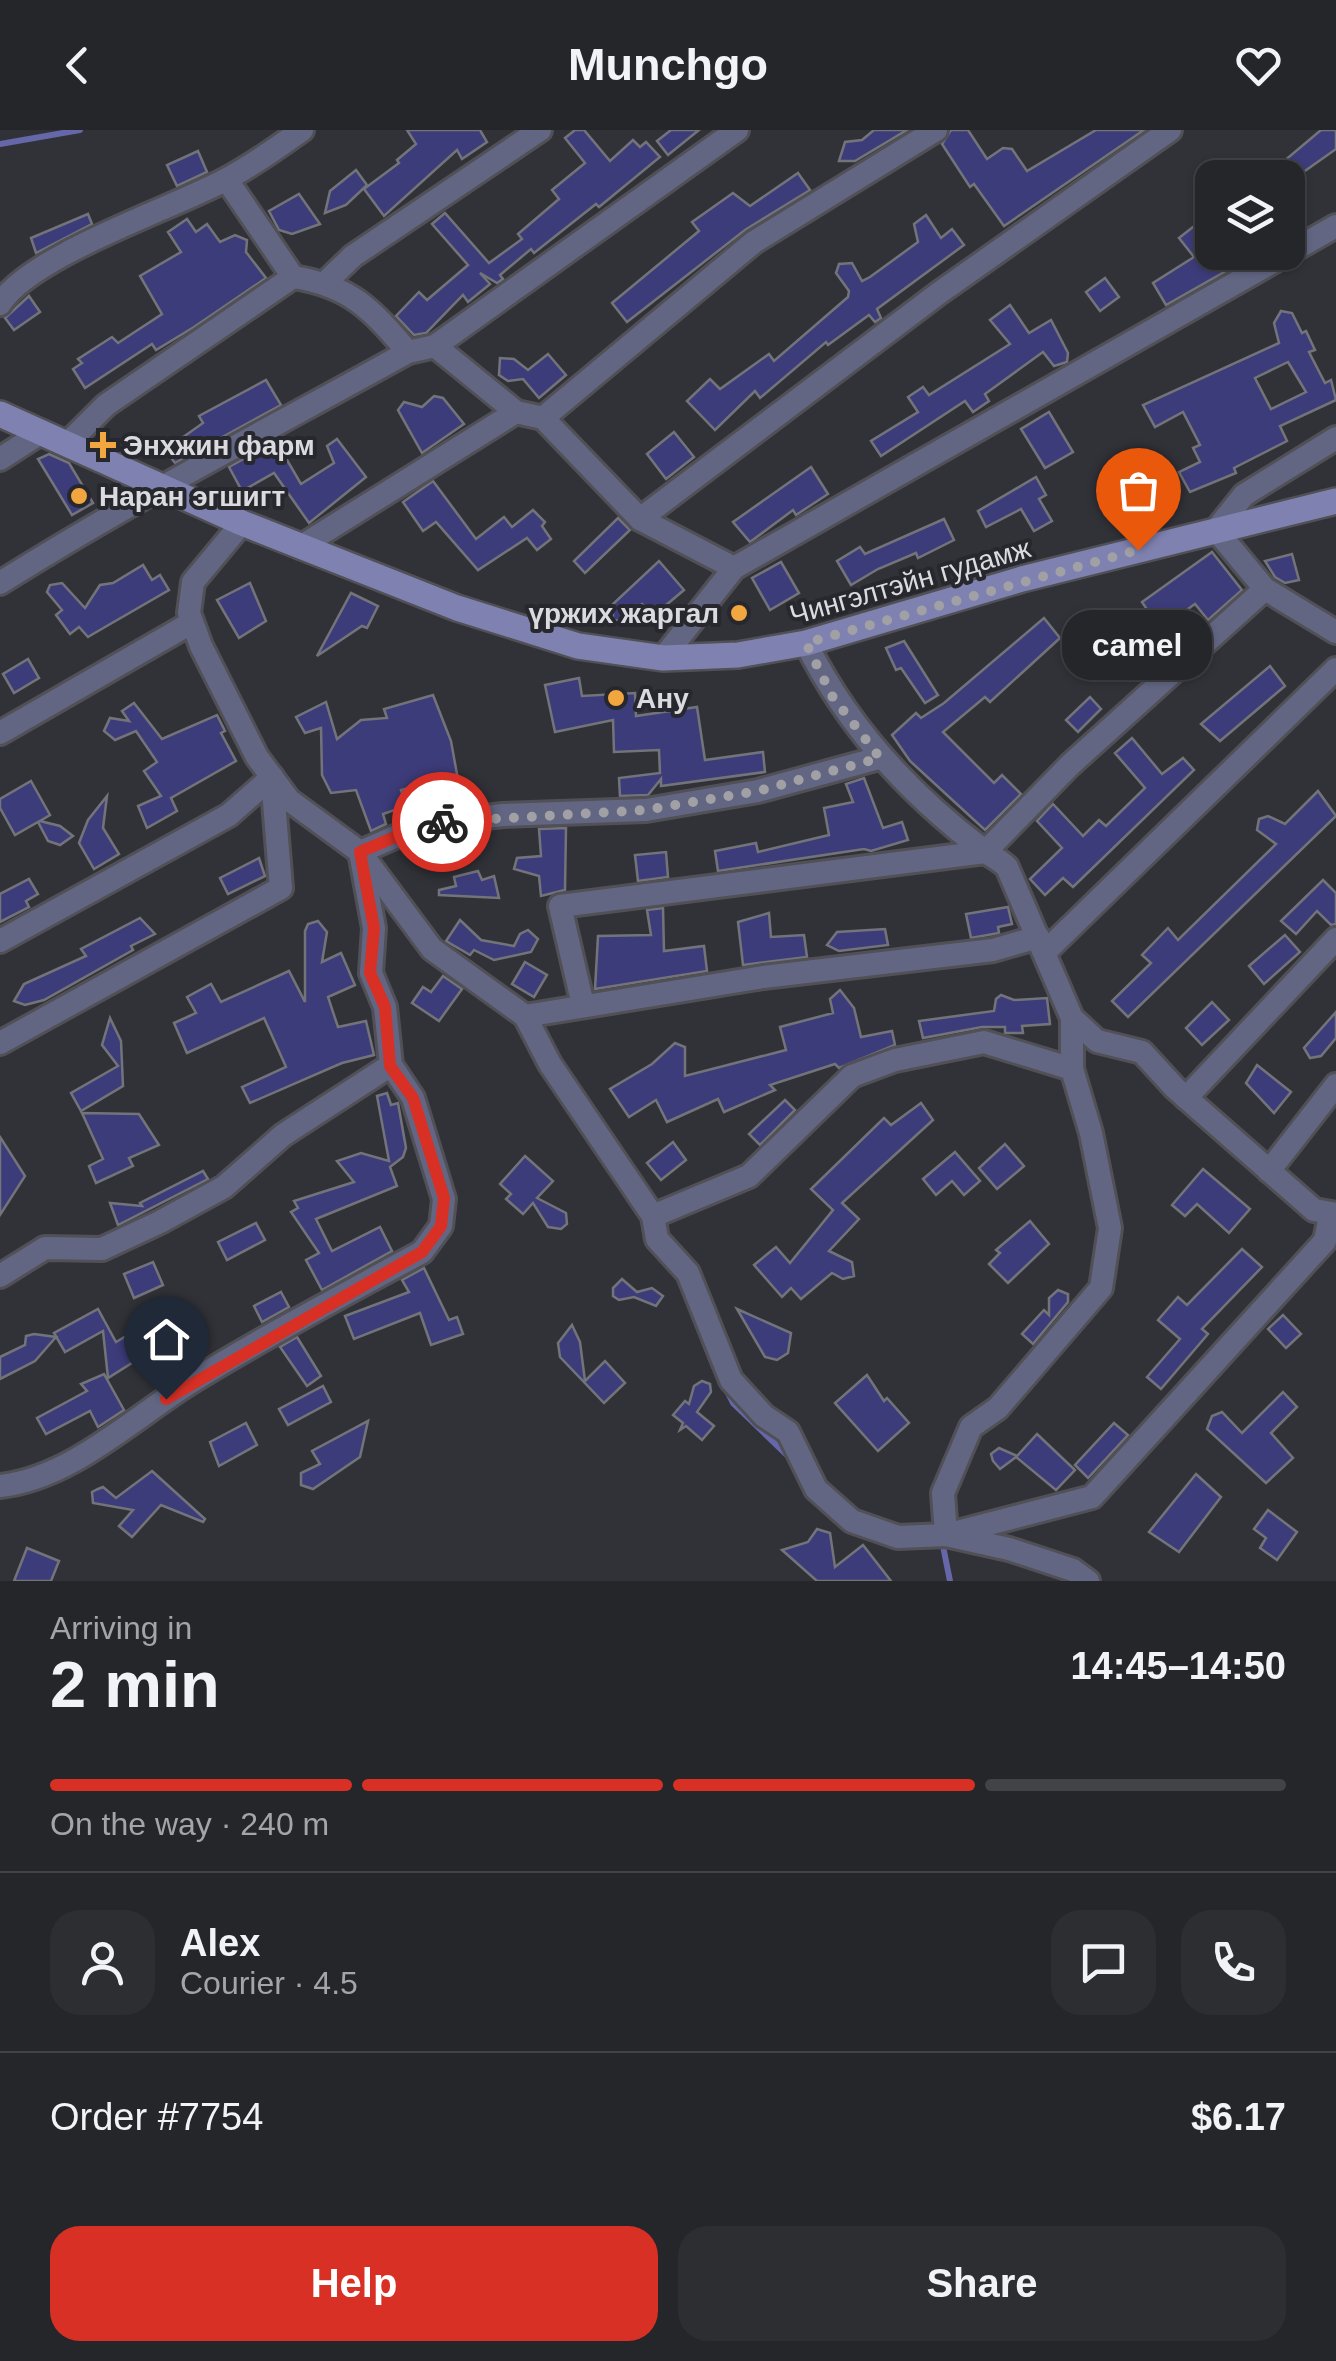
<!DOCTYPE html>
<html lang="en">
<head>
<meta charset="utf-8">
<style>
	body { margin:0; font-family:Helvetica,sans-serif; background:#2d2e32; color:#f1f3f6; height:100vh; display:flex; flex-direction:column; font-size:38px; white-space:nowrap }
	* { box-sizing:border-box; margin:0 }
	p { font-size:32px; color:#a3a5a8 }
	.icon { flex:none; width:55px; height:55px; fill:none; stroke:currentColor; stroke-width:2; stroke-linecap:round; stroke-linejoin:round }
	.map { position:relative; height:1451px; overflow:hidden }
	.details { display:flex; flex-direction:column; background:#25262a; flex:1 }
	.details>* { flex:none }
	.controls { position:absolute; left:1195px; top:30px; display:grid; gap:20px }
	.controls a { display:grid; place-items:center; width:110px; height:110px; border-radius:20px; background:#25262a; box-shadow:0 2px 8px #0004,0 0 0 2px #424347; font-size:50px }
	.pin { position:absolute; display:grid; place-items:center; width:85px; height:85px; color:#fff; margin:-102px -42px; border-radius:50% 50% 50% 0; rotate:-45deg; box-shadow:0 0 10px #0007 }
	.pin .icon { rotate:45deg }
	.courier { position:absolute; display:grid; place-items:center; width:100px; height:100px; margin:-50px; border:8px solid #d93025; border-radius:50%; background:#fff; color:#222; box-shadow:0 2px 12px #0007 }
	.bubble { position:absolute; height:70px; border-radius:30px; background:#25262a; box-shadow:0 2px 8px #0004,0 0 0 2px #424347; font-size:32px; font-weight:700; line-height:70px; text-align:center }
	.overview em { font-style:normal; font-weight:700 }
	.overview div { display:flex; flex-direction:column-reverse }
	.overview { display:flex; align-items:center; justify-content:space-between; height:170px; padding:0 50px }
	h1 { font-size:65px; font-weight:700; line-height:75px }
	.bar { display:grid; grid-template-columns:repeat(4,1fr); gap:15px 10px; align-content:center; height:120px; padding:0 50px }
	.bar i { height:12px; border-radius:8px; background:#424347 }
	.bar .current { background:#d93025 }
	.bar p { grid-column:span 4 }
	.line { display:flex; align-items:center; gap:25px; padding:0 50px; border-top:2px solid #424347 }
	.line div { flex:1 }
	.round { display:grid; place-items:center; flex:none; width:105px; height:105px; border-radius:30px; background:#2d2e32 }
	.primary-button { display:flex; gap:20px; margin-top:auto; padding:20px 50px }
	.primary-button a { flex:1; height:115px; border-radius:30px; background:#d93025; color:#fff; font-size:40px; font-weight:700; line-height:115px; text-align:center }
	.primary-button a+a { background:#2d2e32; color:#f1f3f6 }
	header { display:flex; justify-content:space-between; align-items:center; height:130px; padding:0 50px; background:#25262a; font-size:45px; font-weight:700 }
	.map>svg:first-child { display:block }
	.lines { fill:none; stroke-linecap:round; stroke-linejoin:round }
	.stream { stroke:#6567a9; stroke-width:6 }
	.building { fill:#3d3c7a; stroke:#73747a; stroke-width:2.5; fill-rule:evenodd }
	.street-casing { stroke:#505056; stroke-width:28 }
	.secondary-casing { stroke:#505056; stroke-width:30 }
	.street { stroke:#636683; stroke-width:22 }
	.secondary { stroke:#7f82b0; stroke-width:25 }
	.done { stroke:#a0a0a5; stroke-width:10; stroke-dasharray:0 18 }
	.route { stroke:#d93025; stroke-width:12 }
	.poi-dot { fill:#f1a63f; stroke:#27282e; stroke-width:4 }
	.labels { text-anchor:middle; stroke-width:8; stroke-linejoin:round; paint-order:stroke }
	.poi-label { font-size:28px; font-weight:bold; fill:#dbdbdf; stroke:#27282e; text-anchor:start }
	.street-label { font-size:28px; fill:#dbdbdf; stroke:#27282e }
</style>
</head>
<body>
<header><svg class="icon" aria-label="back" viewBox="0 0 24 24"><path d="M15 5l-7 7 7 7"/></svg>Munchgo<svg class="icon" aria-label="heart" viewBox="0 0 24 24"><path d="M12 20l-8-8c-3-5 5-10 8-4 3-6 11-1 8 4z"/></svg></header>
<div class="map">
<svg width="1336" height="1451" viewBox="0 0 1336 1451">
	<rect width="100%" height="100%" fill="#313238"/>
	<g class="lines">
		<!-- stream -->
		<g class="stream">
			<path d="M0,14L80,0"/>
			<path d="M693,1184L714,1237"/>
			<path d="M725,1257L733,1273L790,1328"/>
			<path d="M943,1416L950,1451"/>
		</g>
	</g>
	<!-- building -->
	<g class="building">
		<path d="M407,0H480L487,12L462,29L457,20L384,86L364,59L399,33L397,30L416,14Z"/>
		<path d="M575,0H584L610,31L633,10L640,17L646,12L660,27L599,77L596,74L534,123L531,119L500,145L503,149L497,153L480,143L490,154L468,172L463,165L426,203L414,205L396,186L419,162L427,170L468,135L432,94L445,83L489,133L522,109L518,104L559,69L552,60L585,33L565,8Z"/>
		<path d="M671,0H699L668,25L657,11Z"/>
		<path d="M874,0H907L855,31H839L845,12L862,10Z"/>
		<path d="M951,0H968L987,29L1003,18L1012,19L1027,41L1096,0H1144L1004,96L974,54L970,57L942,14Z"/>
		<path d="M1321,0H1336V19L1295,48H1264Z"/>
		<path d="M198,21L207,42L177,56L167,35Z"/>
		<path d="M356,40L367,55L346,75L325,83L330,61Z"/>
		<path d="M798,43L810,60L745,100L627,192L612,173L699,101L692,92L733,63L750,76Z"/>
		<path d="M299,64L320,94L292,104L279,100L269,81Z"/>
		<path d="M1212,82V122L1226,141L1166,175L1153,153L1194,127L1179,108Z"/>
		<path d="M88,84L92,94L36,123L31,108Z"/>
		<path d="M926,85L941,108L952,99L964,115L877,179L881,188L875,192L869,185L828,215L826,212L760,268L755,261L715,300L687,271L710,249L720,259L769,224L774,231L848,167L849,161L836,143L839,134L852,133L862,151L870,147L918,112L914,94Z"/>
		<path d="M187,89L196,102L207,94L220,112L235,105L247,110L246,122L266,148L194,197L156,220L152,214L85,258L73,239L82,233L78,229L112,207L118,213L162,184L140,146L181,122L168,102Z"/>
		<path d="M1105,148L1119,167L1100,181L1086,162Z"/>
		<path d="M29,166L40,182L14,200L5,188Z"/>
		<path d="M1010,175L1029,203L1051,190L1068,223L1067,232L1054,236L1043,222L985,264L989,271L973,282L965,271L881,326L871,311L918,282L908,267L923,257L929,265L1010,214L990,190Z"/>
		<path d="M1281,181L1292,183L1302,203L1306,201L1315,220L1309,222L1325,253L1331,250L1336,270L1280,296L1287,311L1234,338L1236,343L1190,362L1179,342L1200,332L1193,318L1200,315L1183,282L1155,297L1143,275L1279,213L1274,193ZM1288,232L1306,262L1271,279L1255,248Z"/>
		<path d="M548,224L566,245L539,268L523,249L508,251L499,245L500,228L514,229L528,240Z"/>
		<path d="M266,250L281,275L175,333L165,320L203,293L199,286Z"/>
		<path d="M434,266L443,268L464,294L422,323L398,280L404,272L422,277Z"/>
		<path d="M1049,282L1073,322L1045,338L1021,299Z"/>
		<path d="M674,302L694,327L666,349L647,324Z"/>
		<path d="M337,309L366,347L309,393L274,343L242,361L229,337L276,311L301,354L334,333L327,316Z"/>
		<path d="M49,324L69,333L93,373L72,385L38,329Z"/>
		<path d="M811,337L828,364L796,385L793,380L750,412L733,392Z"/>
		<path d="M1036,347L1046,365L1039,369L1052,391L1034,401L1021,379L986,397L978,381Z"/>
		<path d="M433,351L476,409L504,387L512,397L533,380L545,392L542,396L551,409L537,420L527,408L478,440L436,392L423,401L403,372Z"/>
		<path d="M618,388L630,400L585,443L574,431Z"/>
		<path d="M944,389L954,410L918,428L916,423L878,439L851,455L837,431L860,417L865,424Z"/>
		<path d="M1212,422L1242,460L1208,490L1195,474L1160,499L1142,472Z"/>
		<path d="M1292,424L1299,450L1285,453L1275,447L1265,431Z"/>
		<path d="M659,431L684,460L653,486L642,474L623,491L613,490V474Z"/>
		<path d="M781,432L799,463L770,480L752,448Z"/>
		<path d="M143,435L152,450L160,445L169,460L93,504L88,507L79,497L70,504L56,485L62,480L47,462L50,455L62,453L85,478L100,455L113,453Z"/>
		<path d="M250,453L266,491L239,508L217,470Z"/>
		<path d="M351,463L378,476L367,498L362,496L317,526Z"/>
		<path d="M1044,488L1060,508L990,572L985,567L943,602L994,653L1002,645L1021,664L985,700L910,631L892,605L916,583L921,588L944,573Z"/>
		<path d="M904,511L938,565L925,573L901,538L896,540L886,518Z"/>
		<path d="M28,529L39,548L14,563L3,544Z"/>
		<path d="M1270,536L1285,556L1220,611L1201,594Z"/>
		<path d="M579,548L582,566L635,563L636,586L697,577L705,630L763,622L765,642L661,656V649L648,665L620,666L619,648L660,643L659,620L614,622L613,590L555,602L545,555Z"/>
		<path d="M433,565L451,611L460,661L439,665L436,650L401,660L406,676L383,684L386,694L371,701L356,660L331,663L322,645L321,598L305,603L296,587L326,572L337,609L361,590L387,588L384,579Z"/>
		<path d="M1090,567L1101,579L1078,602L1066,590Z"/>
		<path d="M134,573L162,609L217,585L225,601L221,603L236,631L171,668L177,681L147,698L138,676L161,666L144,641L157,632L136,601L115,610L104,601L110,588L129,591L122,581Z"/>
		<path d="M1132,608L1162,644L1183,628L1194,640L1073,757L1063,748L1045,765L1030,749L1062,718L1037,691L1053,674L1083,706L1099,690L1106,696L1145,658L1115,623Z"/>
		<path d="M864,648L883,698L902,692L908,710L871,721L864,719L718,741L715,721L756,713L758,722L829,705L824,678L853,672L846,654Z"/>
		<path d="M31,651L50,685L40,691L60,696L73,706L60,715L48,711L38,692L15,705L0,678V669Z"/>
		<path d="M1318,661L1336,686L1128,887L1112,871L1151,833L1142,825L1168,798L1178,810L1276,714L1257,700L1259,689L1268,686L1285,694Z"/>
		<path d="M107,666L103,698L119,724L94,739L79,713L88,690Z"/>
		<path d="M566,698L565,760L541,766L539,746L514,739L517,728L541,726L539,699Z"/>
		<path d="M666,722L668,747L638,751L635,725Z"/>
		<path d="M259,728L265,746L228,764L220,748Z"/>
		<path d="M478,741L482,750L494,746L499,768L439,765V760L456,756L454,747Z"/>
		<path d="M29,749L38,764L26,771L29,777L0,792V764Z"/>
		<path d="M1323,750L1336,763V794L1331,795L1317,781L1296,804L1281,791Z"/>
		<path d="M1008,777L1012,794L998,797L999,803L971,808L966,784Z"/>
		<path d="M663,778L664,821L704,816L707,841L595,859L598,806L651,805L647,780Z"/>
		<path d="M769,783L771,807L804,805L807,827L743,835L738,792Z"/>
		<path d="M140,788L155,804L131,816L133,820L44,870L25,875L14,871L24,854L86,826L81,819Z"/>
		<path d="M460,790L481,810L514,816L520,804L528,800L538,809L531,822L494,830L474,820L470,825L446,811Z"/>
		<path d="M318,791L327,802L322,832L341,823L355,855L328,867L338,897L366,891L374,925L342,933L250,973L242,957L286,937L264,888L187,923L174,893L196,883L187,867L211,854L221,872L289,841L305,872V801L308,794Z"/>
		<path d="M885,799L888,815L839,821L827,815L837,802Z"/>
		<path d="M1285,805L1300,822L1264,854L1249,836Z"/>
		<path d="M525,832L547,845L534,867L512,854Z"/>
		<path d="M443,846L462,859L439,891L412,873L423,857L431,862Z"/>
		<path d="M840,860L854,878L861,907L892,901L895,915L839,938L835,934L770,955L775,960L724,982L718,969L667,992L656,970L629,987L610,959L652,934L675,913L685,917V946L786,920L780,897L833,883L830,869Z"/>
		<path d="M1001,865L1014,870L1047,868L1050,894L1022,896L1023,903H1005V897H982L923,908L919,891L994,881L996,869Z"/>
		<path d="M1212,872L1229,890L1202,915L1186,898Z"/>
		<path d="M1336,882V908L1321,926L1310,928L1304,918Z"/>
		<path d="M110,888L121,911L123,956L81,981L71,963L118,936L102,915Z"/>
		<path d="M1257,935L1291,962L1274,983L1246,953Z"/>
		<path d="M387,963L391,975L398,973L406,1018L403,1027L390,1037L397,1056L316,1089L332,1121L380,1097L392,1121L322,1160L306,1130L319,1123L291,1082L298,1078L294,1071L354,1052L337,1031L361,1023L389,1031L377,966Z"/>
		<path d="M785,970L795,980L760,1015L749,1004Z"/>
		<path d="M921,973L933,990L842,1073L859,1089L829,1121L852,1132L854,1146L843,1149L832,1143L801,1169L791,1158L782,1167L754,1135L776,1117L790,1133L833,1080L811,1059L884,988L891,995Z"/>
		<path d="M82,983L139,984L159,1015L129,1028L133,1036L96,1053L89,1036L103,1029Z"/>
		<path d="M0,1007L25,1046L0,1085Z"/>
		<path d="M673,1012L686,1030L661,1050L647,1033Z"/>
		<path d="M1005,1014L1024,1036L997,1059L979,1038Z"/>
		<path d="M955,1022L980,1051L964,1065L952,1051L936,1065L923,1049Z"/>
		<path d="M525,1026L553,1051L537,1068L566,1083L567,1094L561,1099L548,1097L533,1073L523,1084L506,1069L511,1064L500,1054Z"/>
		<path d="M1203,1039L1250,1079L1229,1103L1197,1074L1185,1086L1172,1075Z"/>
		<path d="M203,1041L208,1049L118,1095L110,1073L142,1076L140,1073Z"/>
		<path d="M1030,1091L1049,1114L1008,1153L989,1134L1000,1123L996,1120Z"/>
		<path d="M256,1093L265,1110L227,1130L218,1112Z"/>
		<path d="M1242,1119L1262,1137L1202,1199L1208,1204L1161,1259L1147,1247L1180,1209L1158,1190L1178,1167L1187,1175Z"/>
		<path d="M153,1132L163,1155L134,1168L124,1144Z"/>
		<path d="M424,1138L449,1190L457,1187L463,1204L431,1215L420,1183L354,1209L345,1186L409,1162L402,1150Z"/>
		<path d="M622,1149L637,1162L652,1158L663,1166L656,1176L634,1167L619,1170L613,1166V1158Z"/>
		<path d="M1058,1160L1068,1164V1172L1033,1214L1022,1204L1044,1180L1049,1185V1168Z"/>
		<path d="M281,1162L289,1177L262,1192L254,1176Z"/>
		<path d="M98,1179L116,1212L133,1202L146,1224L108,1248L103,1201L65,1222L54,1203Z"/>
		<path d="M737,1179L791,1203L788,1223L777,1230L765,1227Z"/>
		<path d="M1283,1185L1301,1204L1286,1218L1268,1199Z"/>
		<path d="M572,1195L580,1212L585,1251L605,1231L625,1253L604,1273L560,1227L558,1213Z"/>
		<path d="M34,1204L56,1207L35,1231L0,1249V1227L25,1215L26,1206Z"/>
		<path d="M297,1207L321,1246L307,1256L280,1217Z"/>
		<path d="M177,1210L191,1235L164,1250L150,1224Z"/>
		<path d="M104,1244L124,1280L98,1297L90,1281L46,1304L37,1288L87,1261L81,1254Z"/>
		<path d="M867,1245L884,1271L887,1268L909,1293L878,1321L835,1273Z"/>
		<path d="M702,1251L710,1254L711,1262L697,1282L714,1296L702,1310L686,1296L680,1300L683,1293L673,1285L685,1271L689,1274L694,1256Z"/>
		<path d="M323,1256L331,1272L288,1295L279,1279Z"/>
		<path d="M1283,1262L1297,1277L1271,1303L1293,1328L1266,1353L1207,1299L1212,1286L1222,1282L1242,1303Z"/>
		<path d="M368,1291L360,1327L313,1359L301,1355V1343L320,1334L312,1321Z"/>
		<path d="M246,1293L257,1315L219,1336L210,1312Z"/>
		<path d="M1114,1293L1128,1305L1088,1348L1075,1335Z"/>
		<path d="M1037,1304L1075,1340L1056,1360L1016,1327L1000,1339L993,1331L991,1324L999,1318L1017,1326Z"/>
		<path d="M152,1341L205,1389L203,1392L161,1375L132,1407L119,1396L133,1380L93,1373L92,1362L98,1359L103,1357L116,1368Z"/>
		<path d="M1196,1344L1221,1367L1179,1422L1149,1402Z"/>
		<path d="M1268,1380L1297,1402L1277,1430L1260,1418L1266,1408L1254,1399Z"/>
		<path d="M817,1399L830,1403L835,1437L863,1415L891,1451H817L782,1420L808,1412Z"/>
		<path d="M27,1418L59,1431L51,1451H14Z"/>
	</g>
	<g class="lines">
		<defs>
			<g id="street">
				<path d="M227,50L293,147C351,156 371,179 408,222L435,216L516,282L543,288L640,389L734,438"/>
				<path d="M326,152L353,126L540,0"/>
				<path d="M0,174C30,126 168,80 223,51C250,37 277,18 302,0"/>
				<path d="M435,216L737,0"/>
				<path d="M543,288L754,112L936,0"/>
				<path d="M1336,308L1244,365L1216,400L1265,459L1336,502"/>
				<path d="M67,314L106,275L293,147"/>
				<path d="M0,329L42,302"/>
				<path d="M640,389L939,163L1170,0"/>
				<path d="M242,393L193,452L189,483L201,516L257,627L289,670L360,722L432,819L525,886L550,934L653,1086L657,1109L688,1143L731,1250L764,1286L788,1302L816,1359L852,1391L898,1407L946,1405L1009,1419L1073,1440L1088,1451"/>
				<path d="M300,417L516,282"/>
				<path d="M0,453C132,370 271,298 408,222"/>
				<path d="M806,513C847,596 908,663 982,719C990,726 999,729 1007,737L1072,888V939L1091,1003L1110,1098L1101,1158L998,1278L971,1297L943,1363L946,1405L1092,1367L1325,1111L1330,1086"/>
				<path d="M663,528L734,438L1336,96"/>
				<path d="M0,603L191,493"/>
				<path d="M0,811L229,685L272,647"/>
				<path d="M1045,822L1336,539"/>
				<path d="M583,875L560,776L985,722L1070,635L1265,459"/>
				<path d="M525,886L763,847L993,820L1038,807"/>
				<path d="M1072,888L1097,911L1142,922L1175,958L1314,1080L1336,1084"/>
				<path d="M0,913L281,758L272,647"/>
				<path d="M1186,968L1336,809"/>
				<path d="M1269,1041L1336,955"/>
				<path d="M653,1086L749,1046L852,946L895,930L984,912L1072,939"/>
				<path d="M0,1146L45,1118L102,1119L160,1092L224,1057L283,1005L391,935"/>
				<path d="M0,1356C69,1349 131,1290 188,1254C263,1207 344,1165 422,1122L441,1096L444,1069L413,968L391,935L385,877L371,843L374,798L360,722L425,694L503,685L646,680L758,661L879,628"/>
			</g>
			<path id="secondary" d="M0,284L242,393L457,478L578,516L663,528L738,525L806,513L1022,449L1336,371"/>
		</defs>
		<!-- street casing -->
		<use href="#street" class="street-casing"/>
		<!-- secondary casing -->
		<use href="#secondary" class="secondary-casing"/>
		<!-- street -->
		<use href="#street" class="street"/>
		<!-- secondary -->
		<use href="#secondary" class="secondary"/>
	</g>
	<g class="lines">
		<!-- done -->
		<path class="done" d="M442,692L646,680L758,661L880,628L832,566L806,513L1138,420"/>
		<!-- route -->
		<path class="route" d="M166,1269L422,1122L441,1096L444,1068L413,968L390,936L385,877L370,843L374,798L360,722L425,694L442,692"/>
	</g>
	<!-- markers -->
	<g class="poi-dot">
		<path d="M98 300h10v10h10v10h-10v10h-10v-10h-10v-10h10z"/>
		<circle cx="79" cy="366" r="10"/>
		<circle cx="739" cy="483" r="10"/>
		<circle cx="616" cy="568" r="10"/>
	</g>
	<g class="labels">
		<!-- poi labels -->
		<g class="poi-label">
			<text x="123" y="325">Энхжин фарм</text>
			<text x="99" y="376">Наран эгшигт</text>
			<text x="719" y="493" text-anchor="end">үржих жаргал</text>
			<text x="636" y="578">Ану</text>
		</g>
		<!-- street labels -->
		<g class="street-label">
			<text transform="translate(910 451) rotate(-16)" y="10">Чингэлтэйн гудамж</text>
		</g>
	</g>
</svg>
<div class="controls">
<a><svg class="icon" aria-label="layers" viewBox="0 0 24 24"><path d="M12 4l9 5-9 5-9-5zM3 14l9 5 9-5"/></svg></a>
</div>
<div class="pin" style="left:1138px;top:420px;background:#ea580c"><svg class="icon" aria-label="bag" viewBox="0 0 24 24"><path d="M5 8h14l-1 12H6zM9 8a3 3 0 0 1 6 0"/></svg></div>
<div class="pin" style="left:166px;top:1269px;background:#1f2937"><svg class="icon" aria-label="home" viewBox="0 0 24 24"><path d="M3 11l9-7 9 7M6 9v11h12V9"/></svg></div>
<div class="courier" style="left:442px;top:692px"><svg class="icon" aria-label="bike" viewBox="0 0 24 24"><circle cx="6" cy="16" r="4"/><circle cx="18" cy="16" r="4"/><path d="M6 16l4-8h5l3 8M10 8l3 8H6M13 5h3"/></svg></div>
<div class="bubble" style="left:1062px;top:480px;width:150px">camel</div>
</div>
<section class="details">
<div class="overview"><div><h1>2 min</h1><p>Arriving in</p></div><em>14:45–14:50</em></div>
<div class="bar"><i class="current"></i><i class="current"></i><i class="current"></i><i></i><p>On the way · 240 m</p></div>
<div class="line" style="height:180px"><a class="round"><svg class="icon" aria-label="person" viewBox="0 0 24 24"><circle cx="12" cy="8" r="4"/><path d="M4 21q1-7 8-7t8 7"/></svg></a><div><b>Alex</b><p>Courier · 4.5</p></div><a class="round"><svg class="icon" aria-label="chat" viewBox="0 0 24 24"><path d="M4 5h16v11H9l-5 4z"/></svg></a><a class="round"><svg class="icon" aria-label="phone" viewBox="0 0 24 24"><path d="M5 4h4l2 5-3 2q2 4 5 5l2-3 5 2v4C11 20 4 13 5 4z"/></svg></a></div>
<div class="line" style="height:130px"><div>Order #7754</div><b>$6.17</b></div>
<div class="primary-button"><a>Help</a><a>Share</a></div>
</section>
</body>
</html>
